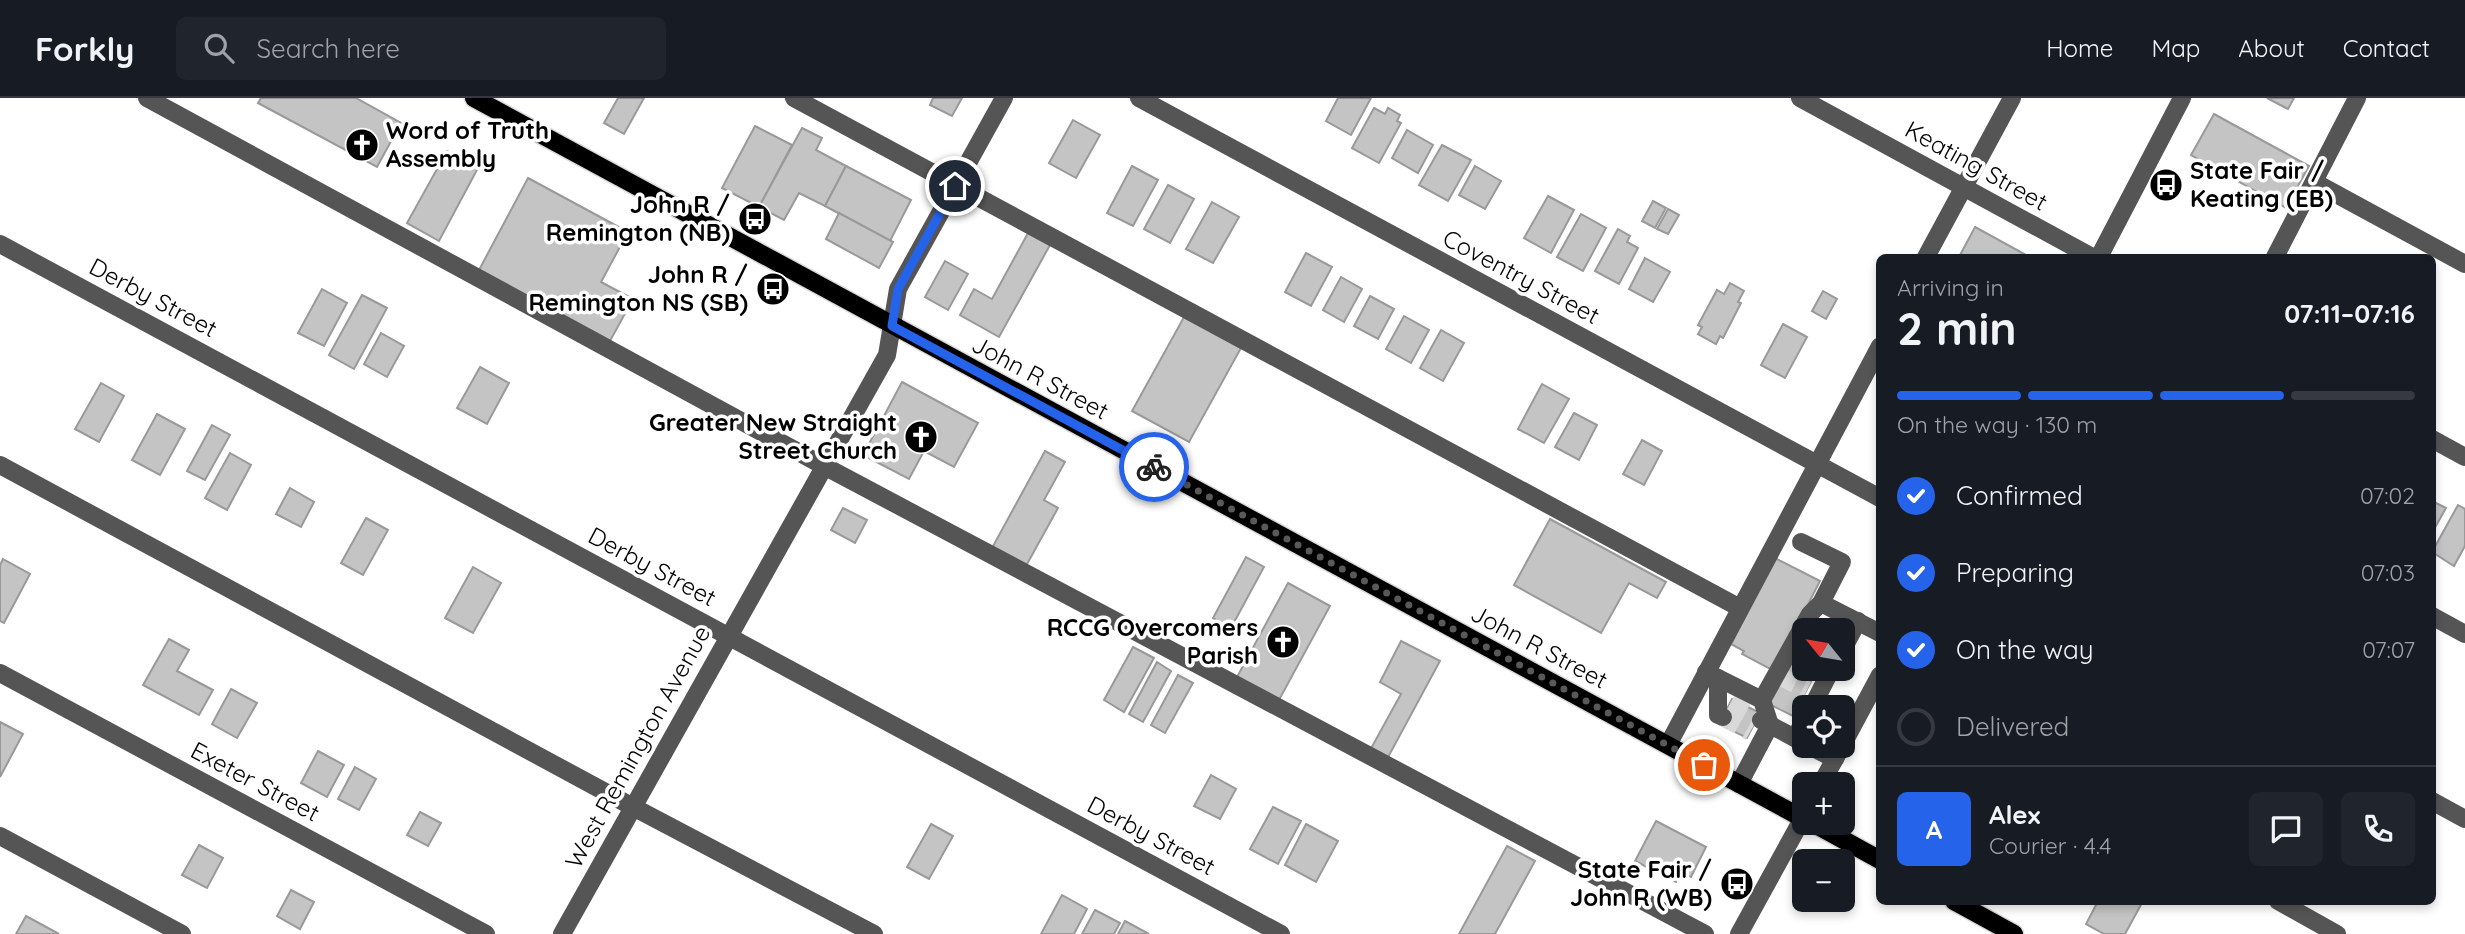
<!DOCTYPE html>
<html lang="en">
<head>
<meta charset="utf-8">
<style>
	body { margin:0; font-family:Quicksand,sans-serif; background:#20242c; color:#f1f3f6; height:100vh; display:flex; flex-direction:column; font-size:26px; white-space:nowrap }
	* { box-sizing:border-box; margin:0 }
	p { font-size:23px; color:#9ea1a6 }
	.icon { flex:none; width:38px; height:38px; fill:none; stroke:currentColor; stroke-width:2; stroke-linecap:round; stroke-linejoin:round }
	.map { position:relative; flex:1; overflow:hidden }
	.side { position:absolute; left:1876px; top:156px; width:560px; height:651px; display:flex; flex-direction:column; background:#171b24; border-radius:10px; box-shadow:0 4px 10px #0003 }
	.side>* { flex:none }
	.needle { width:46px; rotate:300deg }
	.fabs { position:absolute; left:1792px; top:520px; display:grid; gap:14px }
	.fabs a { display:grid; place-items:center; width:63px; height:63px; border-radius:10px; background:#171b24; box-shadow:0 4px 10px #0003; font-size:35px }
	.pin { position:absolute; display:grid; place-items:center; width:60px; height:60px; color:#fff; margin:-30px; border:4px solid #fff; border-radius:50%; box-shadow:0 2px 7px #0007 }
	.courier { position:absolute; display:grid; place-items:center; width:70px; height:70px; margin:-35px; border:5px solid #2563eb; border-radius:50%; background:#fff; color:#222; box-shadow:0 2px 9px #0007 }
	.headline em { font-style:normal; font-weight:700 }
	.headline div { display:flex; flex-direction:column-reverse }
	.headline { display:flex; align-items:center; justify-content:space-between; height:119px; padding:0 21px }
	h1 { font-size:46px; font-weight:700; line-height:52px }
	.bar { display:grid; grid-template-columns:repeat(4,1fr); gap:10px 7px; align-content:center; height:84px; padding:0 21px }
	.bar i { height:9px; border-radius:5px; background:#363941 }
	.bar .selected { background:#2563eb }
	.bar p { grid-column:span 4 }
	.line { display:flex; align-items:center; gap:18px; padding:0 21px; border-top:2px solid #363941 }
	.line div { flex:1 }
	.round { display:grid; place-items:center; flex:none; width:74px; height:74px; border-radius:10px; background:#20242c }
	ol { padding:0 21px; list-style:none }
	li { display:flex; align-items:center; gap:21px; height:77px }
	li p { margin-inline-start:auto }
	li .icon { padding:7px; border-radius:50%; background:#2563eb; color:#fff; stroke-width:4 }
	li:last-child { color:#9ea1a6 }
	li i { width:38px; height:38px; border:4px solid #363941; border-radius:50% }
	header { display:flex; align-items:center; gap:42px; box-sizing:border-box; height:98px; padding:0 35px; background:#171b24; border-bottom:2px solid #363941 }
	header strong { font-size:33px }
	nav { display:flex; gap:38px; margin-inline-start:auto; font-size:24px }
	.search { width:490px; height:63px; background:#20242c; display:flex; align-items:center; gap:18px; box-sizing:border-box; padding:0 24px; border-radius:10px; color:#9ea1a6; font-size:26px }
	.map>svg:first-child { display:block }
	.building { fill:#c4c4c4; stroke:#999; stroke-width:2 }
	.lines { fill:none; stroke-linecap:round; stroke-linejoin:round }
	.minor-tunnel { stroke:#d9d9d9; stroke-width:18; stroke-dasharray:18 9; stroke-linecap:butt }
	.major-casing { stroke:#dbdbdb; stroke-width:21 }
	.minor { stroke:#555; stroke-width:18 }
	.major { stroke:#000; stroke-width:18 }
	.done { stroke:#595959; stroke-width:7; stroke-dasharray:0 12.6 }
	.route { stroke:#2563eb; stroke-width:9 }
	.labels { text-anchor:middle; stroke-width:7; stroke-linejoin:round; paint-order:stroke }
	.poi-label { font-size:24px; font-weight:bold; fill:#000; stroke:#fff; text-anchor:end }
	.street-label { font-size:24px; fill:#000; stroke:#fff }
</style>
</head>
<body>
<header>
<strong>Forkly</strong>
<div class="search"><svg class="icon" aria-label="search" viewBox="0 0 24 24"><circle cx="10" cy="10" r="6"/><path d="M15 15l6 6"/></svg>Search here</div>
<nav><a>Home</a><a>Map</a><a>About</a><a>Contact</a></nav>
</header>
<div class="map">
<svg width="2465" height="836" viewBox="0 0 2465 836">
	<rect width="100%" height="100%" fill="#fff"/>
	<!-- building -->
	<g class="building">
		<path d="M261,0H356L401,25L377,69L258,5Z"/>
		<path d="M618,0H644L624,36L604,25Z"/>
		<path d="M933,0H962L952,18L930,7Z"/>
		<path d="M1338,0H1371L1351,37L1326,23Z"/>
		<path d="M2267,0H2294L2288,11Z"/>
		<path d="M1374,10L1385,16L1388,10L1400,17L1397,23L1401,25L1379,65L1352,50Z"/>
		<path d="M2214,16L2309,68L2286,110L2191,57Z"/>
		<path d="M1073,22L1100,37L1076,80L1049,65Z"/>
		<path d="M755,28L792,47L759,109L722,90Z"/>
		<path d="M802,30L822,40L816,52L846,68L825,108L799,95L784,122L759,109Z"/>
		<path d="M1407,32L1433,47L1418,75L1392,60Z"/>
		<path d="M1442,47L1471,62L1448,103L1419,87Z"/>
		<path d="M447,53L478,70L439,143L407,125Z"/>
		<path d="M846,68L911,102L890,143L825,108Z"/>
		<path d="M1132,68L1158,82L1133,128L1107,115Z"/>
		<path d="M1475,68L1501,83L1485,111L1459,97Z"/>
		<path d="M528,80L628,134L601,184L633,201L610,243L479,172Z"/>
		<path d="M1168,87L1194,101L1170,145L1144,131Z"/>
		<path d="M1548,98L1574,112L1551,155L1524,140Z"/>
		<path d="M1653,103L1666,110L1655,130L1642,123Z"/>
		<path d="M1212,104L1239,119L1213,165L1186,151Z"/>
		<path d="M1668,111L1679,117L1668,136L1657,131Z"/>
		<path d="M839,115L893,144L879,170L826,141Z"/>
		<path d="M1581,116L1606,130L1583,173L1557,159Z"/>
		<path d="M1975,129L2026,157L2025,159H1959Z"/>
		<path d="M1618,131L1630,138L1627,144L1638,150L1619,186L1595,173Z"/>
		<path d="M1028,135L1050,147L999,239L960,217L974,191L992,201Z"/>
		<path d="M1306,155L1332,169L1311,208L1285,194Z"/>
		<path d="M1645,160L1670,174L1653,204L1629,191Z"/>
		<path d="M945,163L968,176L948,212L925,199Z"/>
		<path d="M1341,179L1362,191L1344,224L1323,212Z"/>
		<path d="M1730,185L1744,193L1738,204L1741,205L1723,240L1720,238L1716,246L1698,236L1702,229L1698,227L1717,192L1724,196Z"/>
		<path d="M322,191L347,205L324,248L298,235Z"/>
		<path d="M1823,193L1837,201L1826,221L1812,213Z"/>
		<path d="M362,197L387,210L354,271L329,257Z"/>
		<path d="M1370,198L1394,211L1378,241L1354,228Z"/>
		<path d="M1404,218L1429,232L1411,265L1386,251Z"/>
		<path d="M1184,219L1241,250L1189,344L1132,313Z"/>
		<path d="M1783,226L1807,239L1785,280L1761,267Z"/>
		<path d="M1441,232L1464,245L1443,283L1420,270Z"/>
		<path d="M381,235L404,248L387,279L364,266Z"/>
		<path d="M480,269L509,285L487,326L457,310Z"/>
		<path d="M902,284L978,325L954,369L924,353L909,381L863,357Z"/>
		<path d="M101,285L124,298L99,344L75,331Z"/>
		<path d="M1542,286L1569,301L1544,345L1518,331Z"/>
		<path d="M1574,315L1597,327L1579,362L1555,349Z"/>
		<path d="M157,316L185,331L160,377L132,362Z"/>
		<path d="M212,327L230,337L205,382L187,373Z"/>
		<path d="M1642,342L1662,353L1644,387L1623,376Z"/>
		<path d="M1045,353L1065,364L1044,402L1058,410L1026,468L992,450Z"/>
		<path d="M230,355L251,367L227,412L205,400Z"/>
		<path d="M290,390L314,404L301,429L276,416Z"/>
		<path d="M2432,403L2446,410L2432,435Z"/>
		<path d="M2458,407L2465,411V448L2454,468L2432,454Z"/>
		<path d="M843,410L867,422L855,445L831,432Z"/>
		<path d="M366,420L388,432L363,477L341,465Z"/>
		<path d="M1550,421L1666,484L1657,500L1629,485L1601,535L1514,487Z"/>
		<path d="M1246,459L1264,469L1231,530L1213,520Z"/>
		<path d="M1775,460L1820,483L1774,573L1742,556L1744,553L1731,546Z"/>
		<path d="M3,461L30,476L4,525L0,523V467Z"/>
		<path d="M473,469L501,485L473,535L445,520Z"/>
		<path d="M1288,485L1330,508L1279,602L1237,579Z"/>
		<path d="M1808,523L1825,532H1804V570H1818L1793,618L1765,604Z"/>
		<path d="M169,541L189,552L177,573L213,592L199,617L143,587Z"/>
		<path d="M1401,543L1440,563L1386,663L1369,654L1401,596L1380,584Z"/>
		<path d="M1133,549L1154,560L1124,614L1104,602Z"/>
		<path d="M1157,564L1171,573L1143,624L1129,616Z"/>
		<path d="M1178,577L1193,585L1165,635L1151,627Z"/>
		<path d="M231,591L257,605L237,640L212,626Z"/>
		<path d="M1732,601L1760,615L1747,640L1719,626Z"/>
		<path d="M0,624L23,636L0,679Z"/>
		<path d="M318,653L344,667L327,699L301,685Z"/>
		<path d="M355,669L376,681L359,712L338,701Z"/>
		<path d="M1211,677L1236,691L1220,721L1194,708Z"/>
		<path d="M1273,709L1301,723L1278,766L1250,751Z"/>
		<path d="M420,714L441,725L428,748L407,737Z"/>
		<path d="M1656,723L1706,749L1691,779L1681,774L1676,784L1635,763Z"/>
		<path d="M931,726L953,738L929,781L907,769Z"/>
		<path d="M1306,726L1338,743L1316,784L1285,767Z"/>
		<path d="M199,747L223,760L207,790L182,777Z"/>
		<path d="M1507,748L1535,763L1495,836H1459Z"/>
		<path d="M291,792L314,804L300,831L277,818Z"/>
		<path d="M1062,797L1087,811L1074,836H1041Z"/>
		<path d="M2098,803H2143L2125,836H2104L2086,826Z"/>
		<path d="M1095,812L1120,825L1114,836H1082Z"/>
		<path d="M26,818L59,836H16Z"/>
		<path d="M1125,823L1149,836H1118Z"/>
	</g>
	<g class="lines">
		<!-- minor-tunnel -->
		<g class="minor-tunnel">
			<path d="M1794,550L1804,555"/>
			<path d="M1779,578L1807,592"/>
			<path d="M1730,606L1757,620"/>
			<path d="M1723,619L1750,634"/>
		</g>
		<defs>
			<g id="major">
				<path d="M474,0L1804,721"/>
				<path d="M1811,724L1880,762"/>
				<path d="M1954,803L2014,836"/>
			</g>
		</defs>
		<!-- major casing -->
		<use href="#major" class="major-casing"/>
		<!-- minor -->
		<g class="minor">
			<path d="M147,0L824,368L1705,836"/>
			<path d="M794,0L1740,510"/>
			<path d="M1139,0L1880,400"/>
			<path d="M1800,0L2092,159"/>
			<path d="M2314,84L2465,166"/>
			<path d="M0,146L1281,836"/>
			<path d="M1926,159L2012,0"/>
			<path d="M2099,159L2182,0"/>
			<path d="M2275,159L2357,0"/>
			<path d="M2432,341L2465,359"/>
			<path d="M0,367L633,709L874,836"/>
			<path d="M1801,444L1842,464L1821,505L1880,535"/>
			<path d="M2432,518L2465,536"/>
			<path d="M1843,551L1858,523"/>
			<path d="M1706,574L1762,602L1770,627L1739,686"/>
			<path d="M0,575L486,836"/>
			<path d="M1718,580V617L1723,619"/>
			<path d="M1762,602L1810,516L1821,505"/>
			<path d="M1812,609L1832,570"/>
			<path d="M1761,622L1804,645"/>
			<path d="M1795,640L1804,623"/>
			<path d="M1843,646L1880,577"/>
			<path d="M1668,647L1880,248"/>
			<path d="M1809,648L1835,661"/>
			<path d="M1821,686L1842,648"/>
			<path d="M2432,703L2465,721"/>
			<path d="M0,738L182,836"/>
			<path d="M2278,803L2337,836"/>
			<path d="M562,836L887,257L898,191L1004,0"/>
			<path d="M1739,836L1804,718"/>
		</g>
		<!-- major -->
		<use href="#major" class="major"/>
	</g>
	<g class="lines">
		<!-- done -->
		<path class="done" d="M1154,369L1704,667"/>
		<!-- route -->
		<path class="route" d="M955,88L898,191L892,228L1154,369"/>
	</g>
	<!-- icons -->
	<defs>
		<symbol id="church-disc" viewBox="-11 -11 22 22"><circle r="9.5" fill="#000" stroke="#fff"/><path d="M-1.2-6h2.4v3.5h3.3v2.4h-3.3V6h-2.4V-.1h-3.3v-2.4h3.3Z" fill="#fff"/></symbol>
		<symbol id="bus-disc" viewBox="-11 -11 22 22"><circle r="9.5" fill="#000" stroke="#fff"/><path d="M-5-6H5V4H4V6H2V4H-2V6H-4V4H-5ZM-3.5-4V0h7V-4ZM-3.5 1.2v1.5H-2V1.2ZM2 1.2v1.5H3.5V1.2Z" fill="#fff"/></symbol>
	</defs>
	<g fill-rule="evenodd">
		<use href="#church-disc" x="343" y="28" width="38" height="38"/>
		<use href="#bus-disc" x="2147" y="68" width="38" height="38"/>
		<use href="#bus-disc" x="736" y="102" width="38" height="38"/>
		<use href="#bus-disc" x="754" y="172" width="38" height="38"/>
		<use href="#church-disc" x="902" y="320" width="38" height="38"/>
		<use href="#church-disc" x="1264" y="525" width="38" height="38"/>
		<use href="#bus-disc" x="1718" y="767" width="38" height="38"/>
	</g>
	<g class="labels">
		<!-- poi labels -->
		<g class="poi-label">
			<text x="386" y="41" text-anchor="start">Word of Truth<tspan x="386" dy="28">Assembly</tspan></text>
			<text x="2190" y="81" text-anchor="start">State Fair /<tspan x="2190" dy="28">Keating (EB)</tspan></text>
			<text x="730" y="115">John R /<tspan x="730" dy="28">Remington (NB)</tspan></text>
			<text x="748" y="185">John R /<tspan x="748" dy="28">Remington NS (SB)</tspan></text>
			<text x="897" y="333">Greater New Straight<tspan x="897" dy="28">Street Church</tspan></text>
			<text x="1258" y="538">RCCG Overcomers<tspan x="1258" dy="28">Parish</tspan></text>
			<text x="1712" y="780">State Fair /<tspan x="1712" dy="28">John R (WB)</tspan></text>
		</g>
		<!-- street labels -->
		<g class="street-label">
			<text transform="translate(1976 68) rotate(29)" y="8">Keating Street</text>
			<text transform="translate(1521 179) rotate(28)" y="8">Coventry Street</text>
			<text transform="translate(153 200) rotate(28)" y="8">Derby Street</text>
			<text transform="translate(1040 280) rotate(28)" y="8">John R Street</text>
			<text transform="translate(652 469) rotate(28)" y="8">Derby Street</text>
			<text transform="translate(1539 549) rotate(28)" y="8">John R Street</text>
			<text transform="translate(638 649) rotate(-61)" y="8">West Remington Avenue</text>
			<text transform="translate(255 684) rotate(28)" y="8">Exeter Street</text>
			<text transform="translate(1151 738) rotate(28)" y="8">Derby Street</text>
		</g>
	</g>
</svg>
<div class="fabs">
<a><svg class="needle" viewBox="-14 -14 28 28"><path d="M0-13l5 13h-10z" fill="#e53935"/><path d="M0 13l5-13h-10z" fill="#9ea1a6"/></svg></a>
<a><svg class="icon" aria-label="locate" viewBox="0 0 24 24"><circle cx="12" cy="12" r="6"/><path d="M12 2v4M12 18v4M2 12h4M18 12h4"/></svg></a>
<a>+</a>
<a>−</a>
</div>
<div class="pin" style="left:1704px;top:667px;background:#ea580c"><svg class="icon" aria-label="bag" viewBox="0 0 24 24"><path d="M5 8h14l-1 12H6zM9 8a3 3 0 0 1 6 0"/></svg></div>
<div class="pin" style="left:955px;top:88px;background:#1f2937"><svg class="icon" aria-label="home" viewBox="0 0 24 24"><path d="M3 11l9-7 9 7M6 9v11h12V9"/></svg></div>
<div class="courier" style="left:1154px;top:369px"><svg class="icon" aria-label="bike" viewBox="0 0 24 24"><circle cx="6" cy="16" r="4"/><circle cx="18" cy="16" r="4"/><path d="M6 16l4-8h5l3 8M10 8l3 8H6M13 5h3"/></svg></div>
<section class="side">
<div class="headline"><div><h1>2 min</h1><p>Arriving in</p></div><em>07:11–07:16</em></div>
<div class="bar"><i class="selected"></i><i class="selected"></i><i class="selected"></i><i></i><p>On the way · 130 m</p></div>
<ol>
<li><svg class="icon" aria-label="check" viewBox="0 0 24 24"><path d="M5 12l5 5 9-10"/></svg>Confirmed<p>07:02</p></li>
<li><svg class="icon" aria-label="check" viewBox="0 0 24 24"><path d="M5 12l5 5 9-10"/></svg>Preparing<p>07:03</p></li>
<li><svg class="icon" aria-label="check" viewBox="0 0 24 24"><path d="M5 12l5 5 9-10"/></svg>On the way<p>07:07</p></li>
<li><i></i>Delivered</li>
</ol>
<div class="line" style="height:126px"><b class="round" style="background:#2563eb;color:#fff">A</b><div><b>Alex</b><p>Courier · 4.4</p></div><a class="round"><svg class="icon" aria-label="chat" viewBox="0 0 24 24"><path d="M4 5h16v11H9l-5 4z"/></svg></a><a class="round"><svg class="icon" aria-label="phone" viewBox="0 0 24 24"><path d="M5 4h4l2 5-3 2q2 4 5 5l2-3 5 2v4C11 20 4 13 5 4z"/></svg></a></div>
</section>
</div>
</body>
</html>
